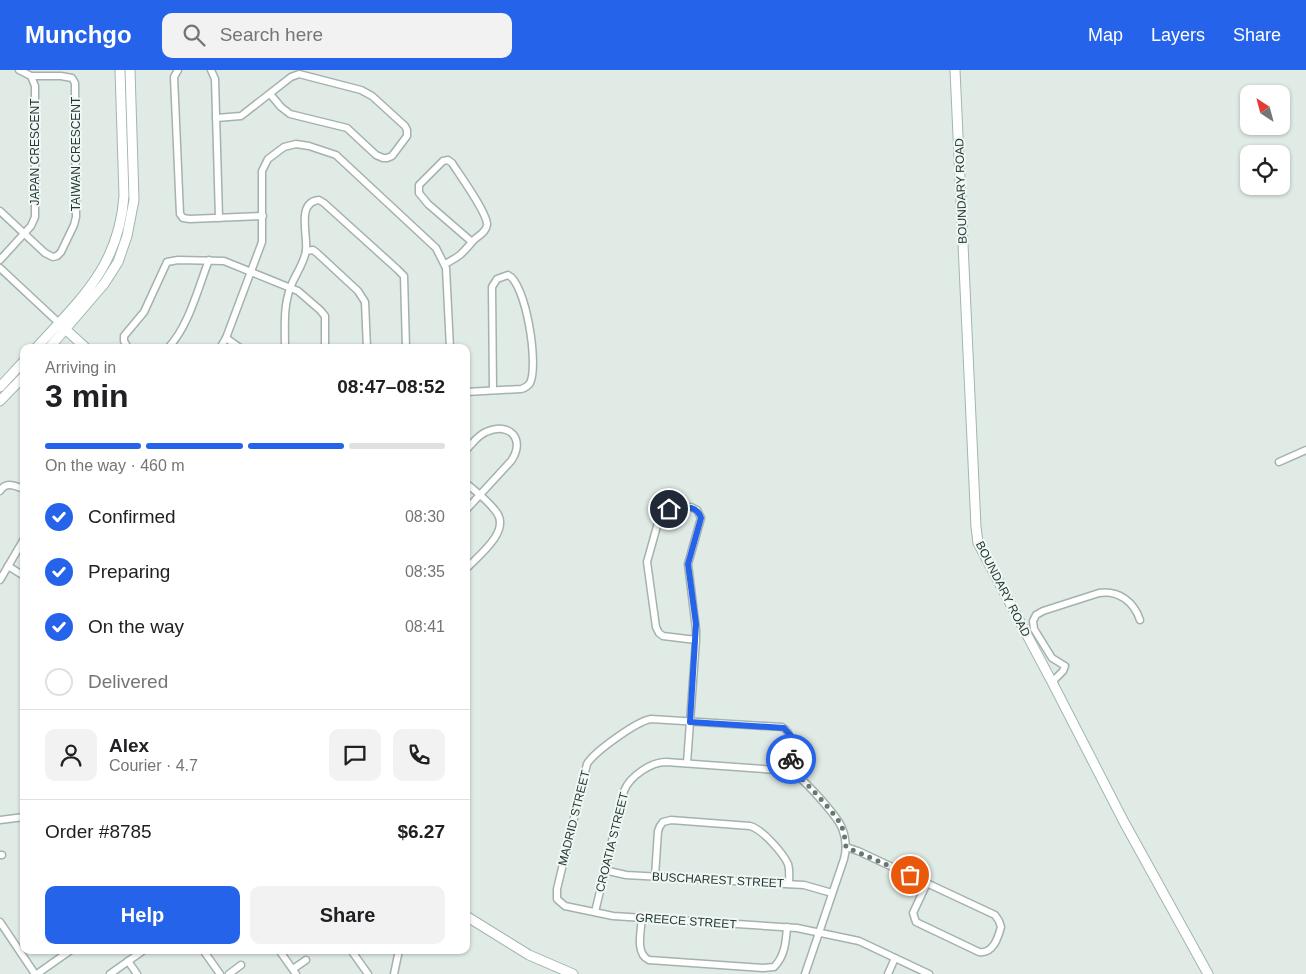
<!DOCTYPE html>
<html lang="en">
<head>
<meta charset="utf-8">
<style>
	body { margin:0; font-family:Arial,sans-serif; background:#f2f2f2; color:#202124; height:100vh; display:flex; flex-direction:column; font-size:19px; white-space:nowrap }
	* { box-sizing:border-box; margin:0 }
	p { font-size:16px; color:#757577 }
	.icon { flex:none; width:28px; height:28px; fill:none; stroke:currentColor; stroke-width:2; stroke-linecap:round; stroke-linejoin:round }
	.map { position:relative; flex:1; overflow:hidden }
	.details { position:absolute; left:20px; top:274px; width:450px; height:610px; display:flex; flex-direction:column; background:#fff; border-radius:10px; box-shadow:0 1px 4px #0004 }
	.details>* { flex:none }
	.needle { width:32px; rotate:324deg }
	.buttons { position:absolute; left:1240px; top:15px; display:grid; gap:10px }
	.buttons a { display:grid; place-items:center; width:50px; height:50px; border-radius:10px; background:#fff; box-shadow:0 1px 4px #0004; font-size:25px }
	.pin { position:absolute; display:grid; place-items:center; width:42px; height:42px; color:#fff; margin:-21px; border:2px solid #fff; border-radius:50%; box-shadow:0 1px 5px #0007 }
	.courier { position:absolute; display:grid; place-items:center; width:50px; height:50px; margin:-25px; border:4px solid #2563eb; border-radius:50%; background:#fff; color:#222; box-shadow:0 1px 6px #0007 }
	.head em { font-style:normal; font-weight:800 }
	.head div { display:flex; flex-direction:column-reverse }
	.head { display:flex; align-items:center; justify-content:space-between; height:85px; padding:0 25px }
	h1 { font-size:32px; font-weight:800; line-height:38px }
	.bar { display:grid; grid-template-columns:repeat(4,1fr); gap:8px 5px; align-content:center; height:60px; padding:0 25px }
	.bar i { height:6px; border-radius:4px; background:#e0e0e0 }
	.bar .active { background:#2563eb }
	.bar p { grid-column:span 4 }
	.line { display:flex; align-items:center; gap:12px; padding:0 25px; border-top:1px solid #e0e0e0 }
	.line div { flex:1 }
	.round { display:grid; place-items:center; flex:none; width:52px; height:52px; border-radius:10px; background:#f2f2f2 }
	ol { padding:0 25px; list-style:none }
	li { display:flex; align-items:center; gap:15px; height:55px }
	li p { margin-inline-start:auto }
	li .icon { padding:5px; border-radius:50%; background:#2563eb; color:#fff; stroke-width:4 }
	li:last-child { color:#757577 }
	li i { width:28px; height:28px; border:2px solid #e0e0e0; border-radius:50% }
	.action { display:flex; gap:10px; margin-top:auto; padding:10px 25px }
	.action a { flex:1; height:58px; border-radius:10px; background:#2563eb; color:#fff; font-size:20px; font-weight:800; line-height:58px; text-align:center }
	.action a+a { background:#f2f2f2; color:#202124 }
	header { display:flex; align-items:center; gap:30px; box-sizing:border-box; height:70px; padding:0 25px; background:#2563eb; color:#fff }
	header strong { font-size:24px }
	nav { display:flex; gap:28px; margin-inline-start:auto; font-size:18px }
	.search { width:350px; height:45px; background:#f2f2f2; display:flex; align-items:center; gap:12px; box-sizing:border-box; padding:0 18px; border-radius:10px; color:#757577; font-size:19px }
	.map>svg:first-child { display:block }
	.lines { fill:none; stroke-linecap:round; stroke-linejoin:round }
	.street-casing { stroke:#a4b2ad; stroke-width:9 }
	.secondary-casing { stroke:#a0b6ae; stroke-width:11 }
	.street { stroke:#fff; stroke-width:6 }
	.secondary { stroke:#fff; stroke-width:9 }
	.done { stroke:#657872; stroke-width:5; stroke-dasharray:0 9 }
	.route { stroke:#2563eb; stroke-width:6 }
	.labels { text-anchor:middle; stroke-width:4; stroke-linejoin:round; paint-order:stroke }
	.street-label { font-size:12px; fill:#223a34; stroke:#f1f7f4 }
</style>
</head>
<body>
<header>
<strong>Munchgo</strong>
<div class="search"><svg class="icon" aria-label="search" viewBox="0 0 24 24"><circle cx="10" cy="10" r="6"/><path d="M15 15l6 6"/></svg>Search here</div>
<nav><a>Map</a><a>Layers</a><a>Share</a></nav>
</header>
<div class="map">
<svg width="1306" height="904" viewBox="0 0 1306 904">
	<rect width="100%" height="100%" fill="#e1ebe6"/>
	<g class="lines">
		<defs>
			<g id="street">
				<path d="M178,0L174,7L180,144L183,148L190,149L263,146"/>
				<path d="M211,0L215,9L219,148"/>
				<path d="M216,48L241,46L291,7L299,4L361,20L372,26L405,56L407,60V66L392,86L387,88H383L376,85L347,58L290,44L281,37L270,24"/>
				<path d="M0,141L45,183L53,187L57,186L61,182L74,155L76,147L75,13L72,8L61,6H31"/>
				<path d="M306,181L313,180L317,183L358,221L365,232L367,278"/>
				<path d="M0,190L31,156L35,147V16L31,6L19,0"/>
				<path d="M445,194C460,186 461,185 472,172C477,166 486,163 487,155C488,144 459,104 452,93L448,90L443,91L419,115V123L428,134L472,172"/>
				<path d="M0,198L59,253"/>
				<path d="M226,268L240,278"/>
				<path d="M128,278L124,271V266L144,242L167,192L178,190L224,191L298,221L320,240L325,246V278"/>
				<path d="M168,278C189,256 198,218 209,190"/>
				<path d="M220,278L226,268L262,172V101L268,89L284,77L296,74L309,76L336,85L436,178L446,198L450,278"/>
				<path d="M285,278C285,256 283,236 291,216C295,205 305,192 306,180C308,165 296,132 319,130L324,133L397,199L404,206L406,278"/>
				<path d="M466,322L521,319C525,318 528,316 530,313C539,295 526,213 508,205L497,209L492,217L493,320"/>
				<path d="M466,380C472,374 478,365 486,362C510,351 526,370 511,391L466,440"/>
				<path d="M1279,392L1306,380"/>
				<path d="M466,413C476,422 489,431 497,443C510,462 478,486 466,499"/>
				<path d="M0,421C6,411 15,416 24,419"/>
				<path d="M8,496L24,506"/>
				<path d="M0,510L24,469"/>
				<path d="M1052,612L1063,601L1065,596L1052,588L1034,559L1033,551L1036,545L1043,541L1099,523C1119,520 1134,532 1140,550"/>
				<path d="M687,693L696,570V559L688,494L701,448L697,440L691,437L667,440L662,443L659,449L647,492L656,557L659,563L663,566L696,570"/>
				<path d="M790,701C791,687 796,664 782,657L651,649C637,651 594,682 587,694L557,819V829L565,836L613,846L797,858L859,871L929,904"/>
				<path d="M0,750L24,747"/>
				<path d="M846,777L858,781L995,845L999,851L1001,857C998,868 993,884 979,882L916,852L913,843L927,813"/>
				<path d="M0,785H2"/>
				<path d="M604,800L626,805L804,815L832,823"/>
				<path d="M655,806L658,761L660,756L663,752L671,750L750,756C762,759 783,783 788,794C790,801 789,808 789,814"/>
				<path d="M595,842L624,721C630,706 651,692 666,692L790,701C802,706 837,746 842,758C846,768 847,778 844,789L805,904"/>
				<path d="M642,848C641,861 635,884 649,890L763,898L774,897C785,886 786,871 787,857"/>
				<path d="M0,852L35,904"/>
				<path d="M203,880L220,904"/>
				<path d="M279,880L296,904"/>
				<path d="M351,880L368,904"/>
				<path d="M128,891L137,904"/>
				<path d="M293,899L306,890"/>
				<path d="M37,904L71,880"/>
				<path d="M110,904L144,880"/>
				<path d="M229,904L241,895"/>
				<path d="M394,904L399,880"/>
				<path d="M888,904L895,888"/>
			</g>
			<g id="secondary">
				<path d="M955,0L976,457L978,473L1052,612L1124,752L1208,904"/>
				<path d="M63,257L86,278"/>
				<path d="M36,278C81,229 119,196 124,126L120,0"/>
				<path d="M49,278L104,214L118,192L127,166L134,130L130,0"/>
				<path d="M0,317L24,291"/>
				<path d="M0,331L24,306"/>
				<path d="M466,846L529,885L573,904"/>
			</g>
		</defs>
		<!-- street casing -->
		<use href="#street" class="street-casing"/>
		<!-- secondary casing -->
		<use href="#secondary" class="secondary-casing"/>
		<!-- street -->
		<use href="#street" class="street"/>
		<!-- secondary -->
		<use href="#secondary" class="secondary"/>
	</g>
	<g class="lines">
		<!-- done -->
		<path class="done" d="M791,689L790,700C803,707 832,741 840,753C844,760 845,769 846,777L910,805"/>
		<!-- route -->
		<path class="route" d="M669,439C682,438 696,433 701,448L688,494L696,554L690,652L784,658L791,666V689"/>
	</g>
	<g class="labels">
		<!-- street labels -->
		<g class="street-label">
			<text transform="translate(35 82) rotate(-90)" y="4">JAPAN CRESCENT</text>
			<text transform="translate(76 84) rotate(-90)" y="4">TAIWAN CRESCENT</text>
			<text transform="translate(961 121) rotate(-92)" y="4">BOUNDARY ROAD</text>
			<text transform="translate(1003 519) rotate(63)" y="4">BOUNDARY ROAD</text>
			<text transform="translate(574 748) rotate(-76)" y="4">MADRID STREET</text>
			<text transform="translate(612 772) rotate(-76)" y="4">CROATIA STREET</text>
			<text transform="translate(718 810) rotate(3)" y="4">BUSCHAREST STREET</text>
			<text transform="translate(686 851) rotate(4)" y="4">GREECE STREET</text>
		</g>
	</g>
</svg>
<div class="buttons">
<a><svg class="needle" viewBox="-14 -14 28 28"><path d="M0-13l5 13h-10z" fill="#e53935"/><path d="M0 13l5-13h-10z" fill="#757577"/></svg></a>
<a><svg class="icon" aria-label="locate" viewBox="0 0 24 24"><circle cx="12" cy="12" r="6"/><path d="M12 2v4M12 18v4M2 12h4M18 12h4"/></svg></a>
</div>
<div class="pin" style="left:910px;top:805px;background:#ea580c"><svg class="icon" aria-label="bag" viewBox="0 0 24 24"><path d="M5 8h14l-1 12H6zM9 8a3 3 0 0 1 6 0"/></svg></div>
<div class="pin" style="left:669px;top:439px;background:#1f2937"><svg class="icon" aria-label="home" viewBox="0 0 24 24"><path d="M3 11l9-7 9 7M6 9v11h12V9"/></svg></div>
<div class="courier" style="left:791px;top:689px"><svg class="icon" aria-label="bike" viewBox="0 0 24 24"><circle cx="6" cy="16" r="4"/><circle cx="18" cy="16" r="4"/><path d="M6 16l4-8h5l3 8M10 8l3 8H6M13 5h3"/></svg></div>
<section class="details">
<div class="head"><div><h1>3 min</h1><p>Arriving in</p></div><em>08:47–08:52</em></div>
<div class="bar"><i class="active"></i><i class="active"></i><i class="active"></i><i></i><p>On the way · 460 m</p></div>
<ol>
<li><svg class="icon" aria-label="check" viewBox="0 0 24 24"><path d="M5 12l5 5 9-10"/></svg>Confirmed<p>08:30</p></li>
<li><svg class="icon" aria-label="check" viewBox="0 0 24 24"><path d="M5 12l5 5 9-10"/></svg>Preparing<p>08:35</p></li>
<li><svg class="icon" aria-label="check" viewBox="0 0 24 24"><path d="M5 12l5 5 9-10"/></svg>On the way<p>08:41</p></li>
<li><i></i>Delivered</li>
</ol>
<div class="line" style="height:90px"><a class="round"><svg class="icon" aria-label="person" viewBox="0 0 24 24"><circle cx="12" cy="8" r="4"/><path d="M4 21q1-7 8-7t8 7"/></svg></a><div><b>Alex</b><p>Courier · 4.7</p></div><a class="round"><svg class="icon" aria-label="chat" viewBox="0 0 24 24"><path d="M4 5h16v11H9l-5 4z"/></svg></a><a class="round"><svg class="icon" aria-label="phone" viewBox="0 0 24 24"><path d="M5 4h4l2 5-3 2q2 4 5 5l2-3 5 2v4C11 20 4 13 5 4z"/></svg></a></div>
<div class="line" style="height:65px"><div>Order #8785</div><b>$6.27</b></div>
<div class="action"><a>Help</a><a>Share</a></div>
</section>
</div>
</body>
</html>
